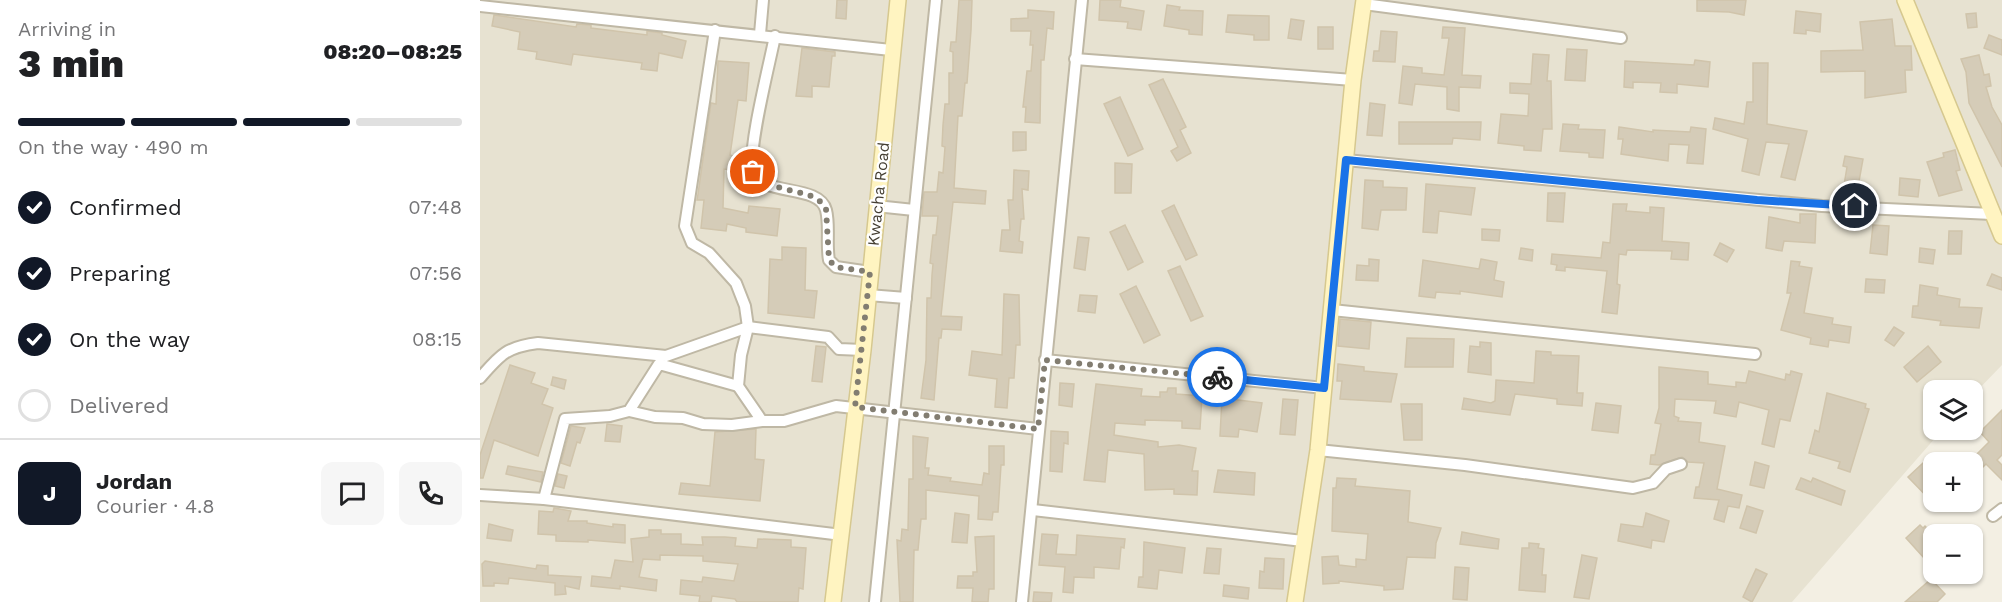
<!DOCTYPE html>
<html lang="en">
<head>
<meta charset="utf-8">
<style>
	body { margin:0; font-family:"Work Sans",sans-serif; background:#f6f6f6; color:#202124; height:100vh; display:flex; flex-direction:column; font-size:22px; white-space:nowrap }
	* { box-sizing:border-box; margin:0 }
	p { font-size:20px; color:#757577 }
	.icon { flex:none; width:33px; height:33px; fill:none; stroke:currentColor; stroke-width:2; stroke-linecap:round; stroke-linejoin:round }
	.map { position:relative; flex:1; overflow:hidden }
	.details { display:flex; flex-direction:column; background:#fff; width:480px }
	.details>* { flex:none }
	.buttons { position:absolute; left:1443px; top:380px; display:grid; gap:12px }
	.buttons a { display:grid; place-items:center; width:60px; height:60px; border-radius:12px; background:#fff; box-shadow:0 2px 4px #0004; font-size:30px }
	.pin { position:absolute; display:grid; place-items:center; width:51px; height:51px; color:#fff; margin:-26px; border:3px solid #fff; border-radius:50%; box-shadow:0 2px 6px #0007 }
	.courier { position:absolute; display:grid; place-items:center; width:60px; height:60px; margin:-30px; border:4px solid #1a73e8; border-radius:50%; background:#fff; color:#222; box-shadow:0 2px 8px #0007 }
	.headline em { font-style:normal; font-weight:800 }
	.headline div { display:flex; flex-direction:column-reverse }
	.headline { display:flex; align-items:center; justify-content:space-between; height:102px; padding:0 18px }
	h1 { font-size:39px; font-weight:800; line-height:45px }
	.bar { display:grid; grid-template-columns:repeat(4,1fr); gap:9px 6px; align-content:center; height:72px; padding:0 18px }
	.bar i { height:8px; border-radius:4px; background:#e0e0e0 }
	.bar .selected { background:#111827 }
	.bar p { grid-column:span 4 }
	.line { display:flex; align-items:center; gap:15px; padding:0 18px; border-top:2px solid #e0e0e0 }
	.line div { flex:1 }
	.round { display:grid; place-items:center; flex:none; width:63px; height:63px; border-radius:12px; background:#f6f6f6 }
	ol { padding:0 18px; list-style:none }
	li { display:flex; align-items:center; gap:18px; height:66px }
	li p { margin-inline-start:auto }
	li .icon { padding:6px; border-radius:50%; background:#111827; color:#fff; stroke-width:4 }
	li:last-child { color:#757577 }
	li i { width:33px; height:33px; border:3px solid #e0e0e0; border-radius:50% }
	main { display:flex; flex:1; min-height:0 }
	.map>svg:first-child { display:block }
	.residential { fill:#e7e2d1 }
	.building { fill:#d5ccb8; stroke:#d0c4ab; stroke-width:1.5 }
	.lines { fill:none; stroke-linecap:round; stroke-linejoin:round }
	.street-casing { stroke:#bfb8a5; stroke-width:14 }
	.secondary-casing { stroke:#d6c88f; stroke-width:18 }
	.street { stroke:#fff; stroke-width:10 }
	.secondary { stroke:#fff4c1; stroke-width:15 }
	.done { stroke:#827d71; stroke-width:6; stroke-dasharray:0 10.8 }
	.route { stroke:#1a73e8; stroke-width:8 }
	.labels { text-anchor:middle; stroke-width:4.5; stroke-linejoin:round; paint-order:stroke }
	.street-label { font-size:16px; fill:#453f33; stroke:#fff }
</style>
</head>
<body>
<main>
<section class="details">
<div class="headline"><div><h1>3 min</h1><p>Arriving in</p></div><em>08:20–08:25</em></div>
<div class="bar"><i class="selected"></i><i class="selected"></i><i class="selected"></i><i></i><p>On the way · 490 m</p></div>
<ol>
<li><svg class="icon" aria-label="check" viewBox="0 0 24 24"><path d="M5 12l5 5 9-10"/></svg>Confirmed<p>07:48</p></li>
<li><svg class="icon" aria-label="check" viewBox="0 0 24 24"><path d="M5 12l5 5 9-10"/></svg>Preparing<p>07:56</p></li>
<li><svg class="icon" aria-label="check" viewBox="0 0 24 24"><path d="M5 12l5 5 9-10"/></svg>On the way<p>08:15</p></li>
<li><i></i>Delivered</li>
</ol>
<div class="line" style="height:108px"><b class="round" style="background:#111827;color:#fff">J</b><div><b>Jordan</b><p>Courier · 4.8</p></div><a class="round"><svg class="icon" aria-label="chat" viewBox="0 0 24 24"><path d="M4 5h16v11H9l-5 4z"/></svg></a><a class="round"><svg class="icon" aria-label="phone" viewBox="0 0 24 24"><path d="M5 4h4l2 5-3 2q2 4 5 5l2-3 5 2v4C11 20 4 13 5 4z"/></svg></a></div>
</section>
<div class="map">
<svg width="1522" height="602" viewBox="0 0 1522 602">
	<rect width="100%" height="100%" fill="#f3efe3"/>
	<!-- residential -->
	<path class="residential" d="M0,0H1522V365L1493,395L1492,390H1454V429H1463L1312,602H0Z"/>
	<!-- building -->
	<g class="building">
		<path d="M357,0H367L366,19L356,18Z"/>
		<path d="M479,0H492L491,30L487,83H485L482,116H478L474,188L506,191L505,204L473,202L461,316L482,317L481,330L462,329L461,338H459L454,400L441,398L446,360L447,298H451L452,275L453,264L450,263L453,235H456L458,216H442L444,192H457L459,172L463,173L465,147L462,146L463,125L465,104H469V73H473V52L470,51L471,42H476Z"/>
		<path d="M620,0H641L640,7L664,11L661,30L647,28L648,22L619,20Z"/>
		<path d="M1217,0H1266L1264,15L1249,12L1217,11Z"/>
		<path d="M687,5L700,7L699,10L723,11L722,35L709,34V30L684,26Z"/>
		<path d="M548,10L574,12L573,29L567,28L564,60H561L560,123L545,122L546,107H543L547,71H551L553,45H550L551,31H531V19L548,18Z"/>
		<path d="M1316,11L1341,14L1340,32L1326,30V34L1314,33Z"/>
		<path d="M1496,13L1497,27L1488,28L1486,14Z"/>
		<path d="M14,15L96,27L97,24L111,25V28L167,35V31L182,33V35L206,41L202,58L179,53L177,71L161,69L162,63L93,54L91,65L56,59L57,52L38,49L40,32L12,26Z"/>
		<path d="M748,15L789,16V40H774V35L746,32Z"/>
		<path d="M811,19L824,21L821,40L808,38Z"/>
		<path d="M1412,19L1415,46H1431L1432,70H1425L1426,92L1385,98V71L1341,72V51L1383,50L1380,22Z"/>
		<rect x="838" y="27" width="15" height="22"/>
		<path d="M963,27L985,28L982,75L1001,76L1000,88L979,87V111L967,109V87L935,84L932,105L919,103L923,66L942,68V73L964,75L969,38H962Z"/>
		<path d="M901,31L917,32L915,62L893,61L894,51H899Z"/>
		<path d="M1509,35L1522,40V55L1504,48Z"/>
		<path d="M322,48L355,52V56H352L349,87L332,86V97L316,96Z"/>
		<path d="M1087,49L1107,50L1105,81L1085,80Z"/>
		<path d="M1053,54L1069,55L1067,81H1071L1072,129H1063L1061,151L1044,150V146L1018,143L1021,114L1048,116L1049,94L1030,93V83L1051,84Z"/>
		<path d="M1499,55L1504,75L1509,74L1511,86L1506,87L1512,107L1522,125V167L1489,103L1486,72L1481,59Z"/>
		<path d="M1215,60L1230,62L1228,87L1197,84V93L1180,92L1181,83L1153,82V88L1144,87L1145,61L1214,65Z"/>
		<path d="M238,61L269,63L266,101L258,100L250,155L253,156L251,170L244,169L243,208L268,213L269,206L300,209L297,236L266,232V228L247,224L246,231L221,228L224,200H217L218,194L231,103L236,104Z"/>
		<path d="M1273,63H1288L1287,124L1327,131L1315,180L1301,177L1309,144L1286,142L1279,175L1262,171L1268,139L1233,129L1235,118L1264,124L1267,102H1273Z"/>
		<path d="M683,79L706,127L700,130L711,153L697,161L691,151L698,147L669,85Z"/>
		<path d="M640,97L663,149L648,156L624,104Z"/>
		<path d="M890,103L905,105L902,136L887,135Z"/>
		<path d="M919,122H1001L1000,140L973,138L972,144H919Z"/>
		<path d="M1083,124L1099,125L1098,129L1125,130L1123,158L1109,157V153L1080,151Z"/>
		<path d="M1139,127L1173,132V130L1210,132L1211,127L1226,129L1223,164L1207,163L1209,145L1189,144L1188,161L1141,154L1143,139H1138Z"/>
		<path d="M533,132H546V150L533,151Z"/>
		<path d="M1475,150L1480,170L1476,171L1482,190L1459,196L1447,162L1464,157L1463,153Z"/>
		<path d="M1365,156L1383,159L1378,187L1364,185L1367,167L1363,166Z"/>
		<path d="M635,163L652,164L651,193H635Z"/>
		<path d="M534,170L549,171L548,190L542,189L544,219H541L539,241L543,242L542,253L520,251L522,230H530L528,200H533Z"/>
		<path d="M1420,178L1440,180L1438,197L1419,195Z"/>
		<path d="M885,180L903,181V187L927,188L926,210H901L898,230L882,228Z"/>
		<path d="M946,184L995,188L991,215L959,211L957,233L943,232Z"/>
		<path d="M1068,193H1085L1083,222L1067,221Z"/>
		<path d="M1133,204H1147L1146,211L1170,213V207L1184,208L1182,241L1209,243L1208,260L1191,259L1192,251L1147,250L1146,255L1139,254L1137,284L1140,285L1137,314L1122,312L1127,271L1085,267V271L1076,270L1077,265L1071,264L1072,254L1121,258L1123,242L1130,243Z"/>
		<path d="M694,205L717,255L706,260L682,211Z"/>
		<path d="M1320,214H1336L1335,243L1304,241L1302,251L1286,248L1289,217L1320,223Z"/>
		<path d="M645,225L663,262L648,270L630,232Z"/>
		<path d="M1393,225L1409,226L1407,255L1390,253Z"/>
		<path d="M1002,229L1020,230L1019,241L1002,240Z"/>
		<path d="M1469,231H1482L1481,254H1468Z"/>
		<path d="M598,237L609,238L605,270L594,268Z"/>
		<path d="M1240,243L1254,250L1247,262L1234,255Z"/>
		<path d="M302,247L326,248L325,290L337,291L334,318L288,313L290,259L302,260Z"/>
		<path d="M1041,248L1053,250L1052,261L1039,259Z"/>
		<path d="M1440,248L1455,250L1453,264L1439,262Z"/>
		<path d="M889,259L899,260L898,281L876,280L877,265L889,266Z"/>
		<path d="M1001,259L1017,262L1014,280L1024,282L1022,297L980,291V294L956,292L955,298L939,296L943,260L999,269Z"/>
		<path d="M1311,261L1320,262L1319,266L1332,268L1324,313L1353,318L1352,324L1371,327L1369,343L1349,340L1348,347L1330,344L1331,338L1301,330L1311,293H1307Z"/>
		<path d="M700,266L723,316L711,321L688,271Z"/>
		<path d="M1512,274L1522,278V290L1507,285Z"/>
		<path d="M1386,279L1405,280L1404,293L1385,292Z"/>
		<path d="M1440,285L1458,288L1457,295L1480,299L1479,307L1502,308L1499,328L1460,325L1461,321L1432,317L1433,306H1438Z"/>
		<path d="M656,286L680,335L664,343L640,294Z"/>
		<path d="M524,294L539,295L540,345H536L534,378H529L527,408L515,407L517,379L489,375L492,351L522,355Z"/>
		<path d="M600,295L617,296L615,313L598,311Z"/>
		<path d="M860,319L891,322L889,349L858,346Z"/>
		<path d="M1414,327L1424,333L1414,346L1405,340Z"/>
		<path d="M927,338L974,339L973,367H925Z"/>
		<path d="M1000,342L1011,343V375L988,372L990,346L1000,347Z"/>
		<path d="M336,346L346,347L342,382L332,381Z"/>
		<path d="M1448,346L1461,362L1437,382L1424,367Z"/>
		<path d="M1056,351L1071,352V355L1099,356L1097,393H1103L1102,406L1077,404V399L1035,394L1030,415L982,409L984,398L1011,403L1015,401L1016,380L1054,383Z"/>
		<path d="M858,364L884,367V371L917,374L911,402L860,399L862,381H857Z"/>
		<path d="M30,365L55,373L51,383L68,389L62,404L73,408L58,456L14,440L3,478H0V455Z"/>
		<path d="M1179,367L1228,372V384L1256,387V382L1266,383L1269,371L1305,380L1306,374L1310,375L1311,371L1322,374L1310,421L1300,419L1294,447L1282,444L1289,410L1259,402L1256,417L1234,413L1236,401L1195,399L1194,416L1199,418L1198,421L1221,423L1219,442L1245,446L1237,489L1262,495L1259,508L1248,506L1244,522L1234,519L1239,500L1214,498L1216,487H1219L1224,463L1208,462L1202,457L1179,465L1170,464L1171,455H1175L1181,424L1175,423L1179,408Z"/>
		<path d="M73,377L86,380L84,389L71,385Z"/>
		<path d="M580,383L594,384L592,407L579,405Z"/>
		<path d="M616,384L662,389L661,396L680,397V392H687L688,388H696V394L722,396L720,429L702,428V421L665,420V425L635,423L634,435L678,442V447L699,445L716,448L712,471H718L717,495L694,494V489L665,490L664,454L628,450L625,482L604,480Z"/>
		<path d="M1347,393L1386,404L1385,408L1389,409L1370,472L1358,468L1360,462L1329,453L1335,430L1339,432Z"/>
		<path d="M742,398L782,403L777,432L759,429L758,437L740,436Z"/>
		<path d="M803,399L818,400L815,435L800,434Z"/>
		<path d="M1116,403L1141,406L1138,433L1112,430Z"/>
		<path d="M921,404H942V440H924Z"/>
		<path d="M1522,410V455L1517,460L1522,465V480L1506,464L1503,467L1493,458L1509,442L1500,432Z"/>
		<path d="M127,424L142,426L140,442L125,441Z"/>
		<path d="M91,426L105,428L100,443L97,442L90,466L81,463Z"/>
		<path d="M276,429L275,459L284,460L280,501L199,494L201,483L230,486L235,432Z"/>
		<path d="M571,431L588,432V444L584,443L582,472L570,471Z"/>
		<path d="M433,436L448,438L445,468H449L448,475L471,478L470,481L502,485L504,473L509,474V446H524V465H521L518,512H513L512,520L498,519L499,496L446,490V519H441L438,550H434L433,602H420L417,540L421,541L422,529L428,530L429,479H433Z"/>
		<path d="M1275,462L1289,466L1284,488L1270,485Z"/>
		<path d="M1443,463L1454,474V504L1428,477Z"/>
		<path d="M28,466L63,472L61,482L26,474Z"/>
		<path d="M738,470L775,473L774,495L734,492Z"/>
		<path d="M78,474L87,476L84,488L75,486Z"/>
		<path d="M857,478L876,479L875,486L930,491L928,522L961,528L956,543L955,558L927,557L923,589L904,590V586L859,581V583L843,584L842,557L858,556L859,565L876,567V559L886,560L888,534L852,531L853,488H856Z"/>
		<path d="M1321,478L1331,482L1333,478L1365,491L1361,505L1316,489Z"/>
		<path d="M1267,506L1283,511L1276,533L1260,528Z"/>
		<path d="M74,508L91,511L88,521H107V523L133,527V524L145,525V543L108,540V542L76,541V535L58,534L59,511L73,512Z"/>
		<path d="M475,513L489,515L487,543L472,542Z"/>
		<path d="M1166,513L1189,521L1184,542L1172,540L1171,548L1138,541L1141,524L1163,527Z"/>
		<path d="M9,524L33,530L31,541L7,538Z"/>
		<path d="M1440,525L1443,528L1445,526L1454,535V569L1426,538Z"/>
		<path d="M169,530H181V534H201V544L223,545L222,537H245L256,538L255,546L277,548L278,539L311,540V547L326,548L323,589L319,588L318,602H257L255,599L232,596L231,602H219L220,596L200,594L201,580L222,582L223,577L254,581L258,564L223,561V556L180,555V560L163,559L159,577L177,580L176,591L140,586V589L111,586L112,576L131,578L135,560L153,562L151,539L169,537Z"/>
		<path d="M982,532L1019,539L1018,549L980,544Z"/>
		<path d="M562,534L578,535L576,554L596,555L597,535L645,539L644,548L641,547L639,569L614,567V578L594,577L593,593L583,592L585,567L559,565Z"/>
		<path d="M514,536V589H509L508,602H492L493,588H477L478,576H493V572H497L495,537Z"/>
		<path d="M664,542L705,548L702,573L679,570L677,589L658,587L659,577H663Z"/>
		<path d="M1049,543L1059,544L1058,548L1064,549L1062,575H1066L1065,592L1039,590L1042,548H1049Z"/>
		<path d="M727,548L741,549L739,574L724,573Z"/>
		<path d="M1102,555L1117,558L1109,599L1094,597Z"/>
		<path d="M785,558L804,559L803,589L779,588L780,571L784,572Z"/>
		<path d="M5,561L56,569L57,565L68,566V575L101,577L99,589L85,586L86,594L75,595V583L29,578L28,584L14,583V586H3L2,564Z"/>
		<path d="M975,567L989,568L987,600L973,599Z"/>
		<path d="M1276,569L1287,574L1272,602L1263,597Z"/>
		<path d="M1451,579L1465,594L1457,602H1425Z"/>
		<path d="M744,585L769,588L768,599L743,596Z"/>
		<path d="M554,592L572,593L571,602H553Z"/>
	</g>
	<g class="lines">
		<defs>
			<g id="street">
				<path d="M884,4L1141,38"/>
				<path d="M0,6L411,50"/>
				<path d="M235,30L205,226L212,243L229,253L256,283L265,306L268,327L261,355L258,386L282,421"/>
				<path d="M280,34L283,0"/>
				<path d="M295,36C290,62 267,151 273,171C280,197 339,183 346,210C350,226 346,244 349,260L356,267L390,272"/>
				<path d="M595,59L873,80"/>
				<path d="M866,160L1342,206L1512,214"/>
				<path d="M396,206L434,210"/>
				<path d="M388,295L426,298"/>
				<path d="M852,310L1275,354"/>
				<path d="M565,360L844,388"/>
				<path d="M0,378C20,355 26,347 58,343L186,356L268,327L348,337L359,349L383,350"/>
				<path d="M149,411L175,417L203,418L223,424L252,425L282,421H304L356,406L558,429"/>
				<path d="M838,450L985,465L1153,488L1173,483L1186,469L1201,464"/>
				<path d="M0,495L64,499L362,535"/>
				<path d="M64,499L85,419L130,416L149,411L179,364L258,386"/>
				<path d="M553,510L823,541"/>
				<path d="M1513,516L1522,509"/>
				<path d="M395,602L456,0"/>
				<path d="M542,602L602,0"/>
			</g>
			<g id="secondary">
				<path d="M1425,0L1522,236"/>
				<path d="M353,602L383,350L418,0"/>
				<path d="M815,602L838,450L873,80L884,0"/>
			</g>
		</defs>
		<!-- street casing -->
		<use href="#street" class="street-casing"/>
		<!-- secondary casing -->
		<use href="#secondary" class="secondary-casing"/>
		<!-- street -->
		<use href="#street" class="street"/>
		<!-- secondary -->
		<use href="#secondary" class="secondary"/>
	</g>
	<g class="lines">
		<!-- done -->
		<path class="done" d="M273,172L281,183L329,195L341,202L346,209L349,260L356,267L390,272L375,407L558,429L565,360L737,377"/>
		<!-- route -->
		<path class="route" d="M737,377L844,388L866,160L1277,200L1375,206"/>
	</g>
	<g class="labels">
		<!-- street labels -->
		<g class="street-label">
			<text transform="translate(398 194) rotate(-84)" y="6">Kwacha Road</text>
		</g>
	</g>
</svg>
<div class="buttons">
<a><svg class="icon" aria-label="layers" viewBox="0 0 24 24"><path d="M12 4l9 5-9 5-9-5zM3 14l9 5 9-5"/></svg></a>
<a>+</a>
<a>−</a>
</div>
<div class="pin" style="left:273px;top:172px;background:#ea580c"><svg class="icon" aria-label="bag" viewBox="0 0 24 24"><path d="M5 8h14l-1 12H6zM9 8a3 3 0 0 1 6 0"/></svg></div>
<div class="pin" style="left:1375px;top:206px;background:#1f2937"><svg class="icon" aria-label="home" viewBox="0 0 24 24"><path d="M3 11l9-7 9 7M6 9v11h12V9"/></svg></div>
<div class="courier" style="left:737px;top:377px"><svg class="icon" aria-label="bike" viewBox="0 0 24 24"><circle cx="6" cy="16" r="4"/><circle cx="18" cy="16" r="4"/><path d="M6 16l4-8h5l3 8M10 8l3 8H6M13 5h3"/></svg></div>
</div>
</main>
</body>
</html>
